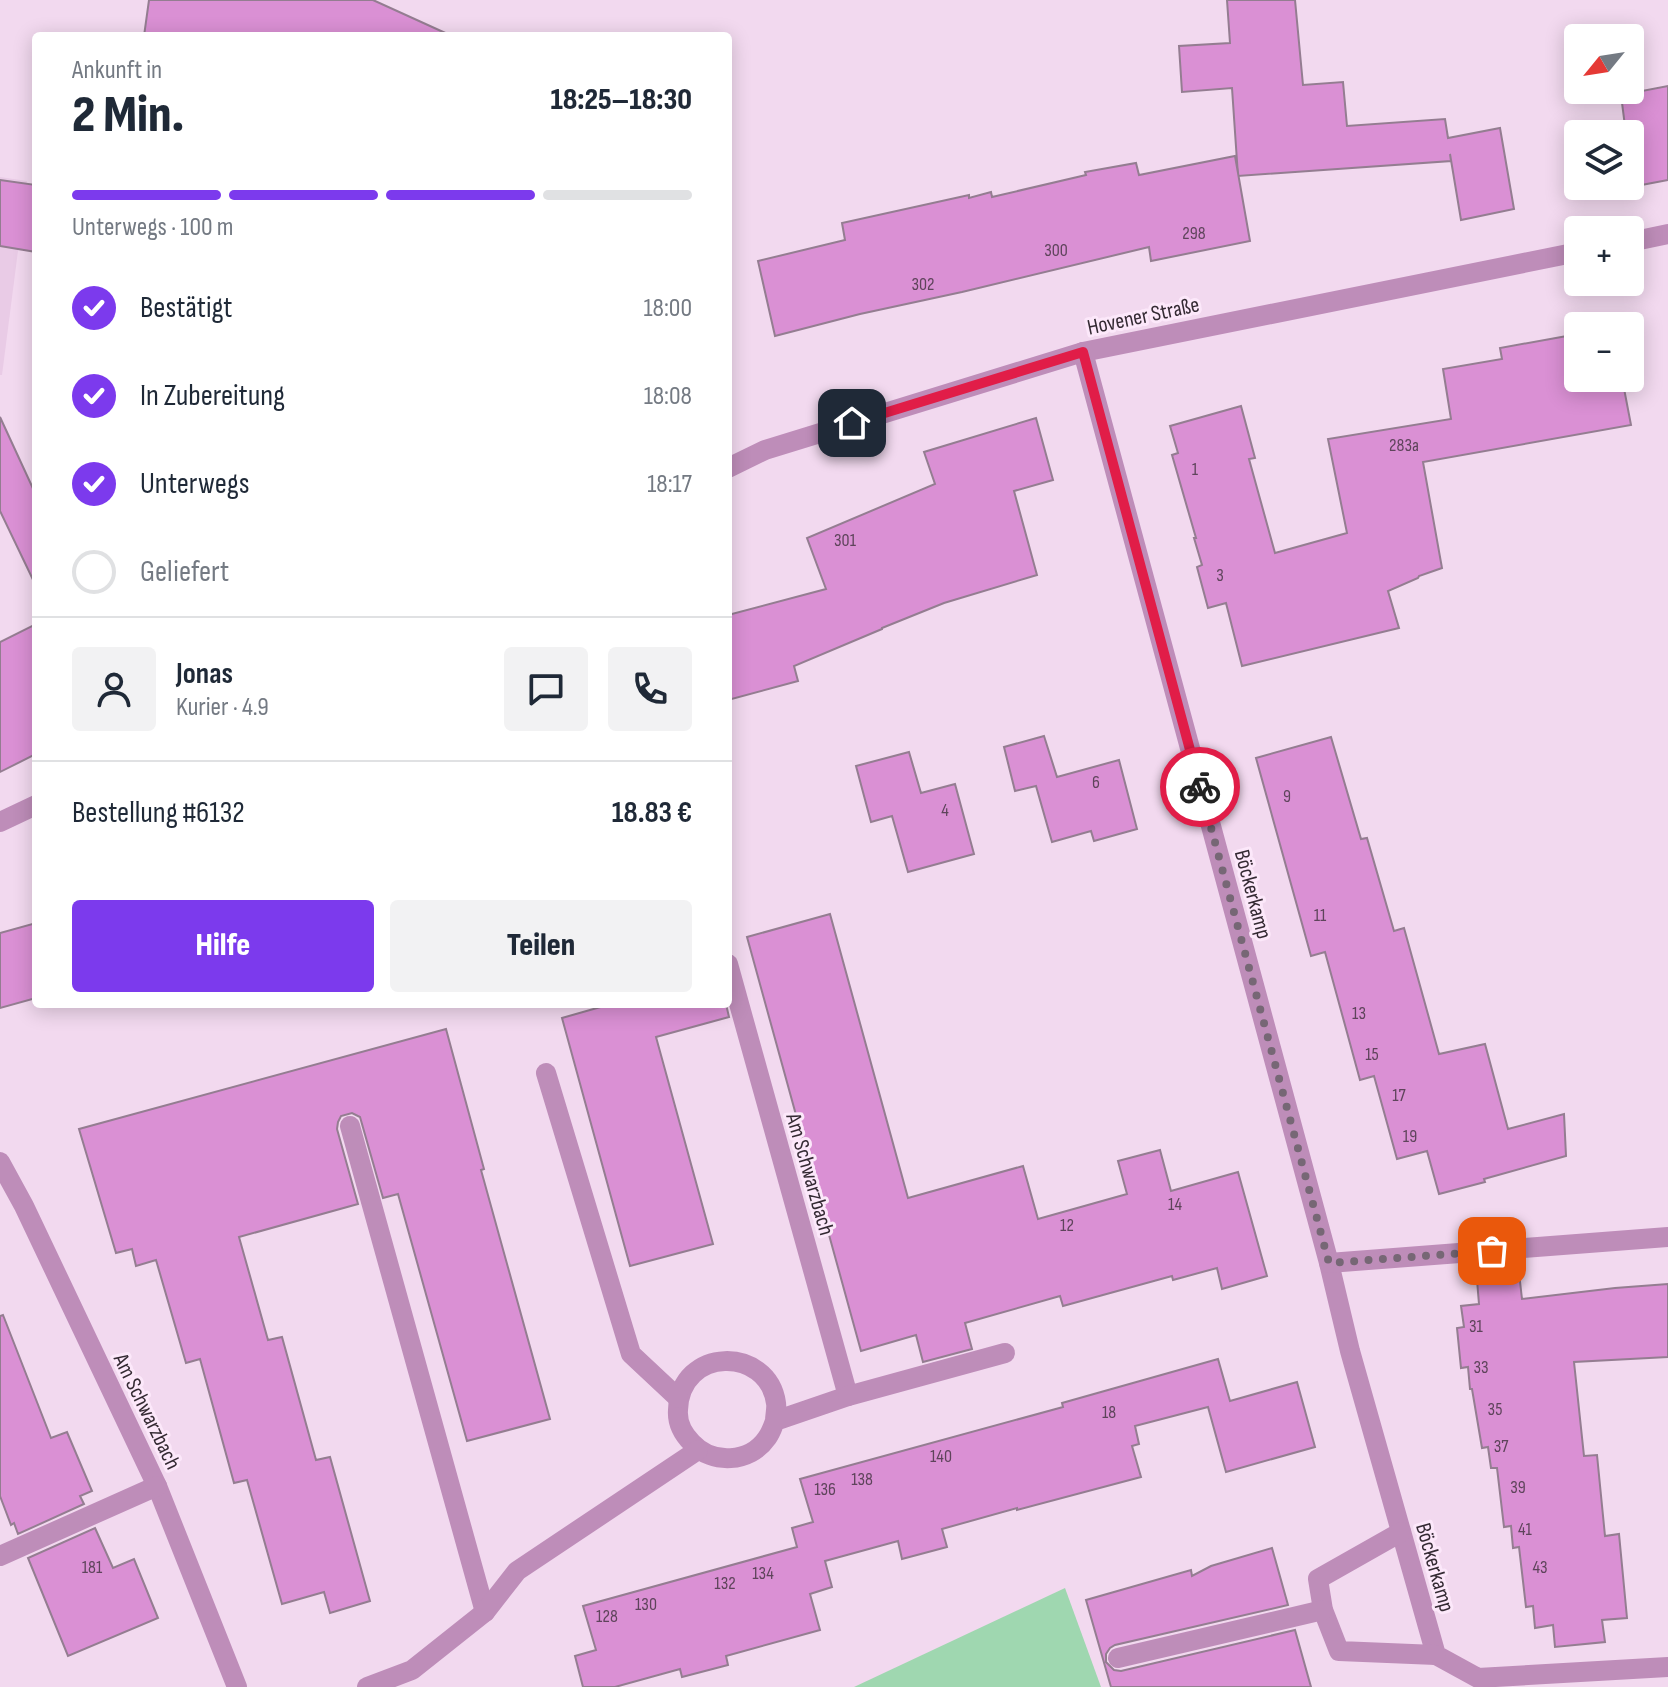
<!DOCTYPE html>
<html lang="de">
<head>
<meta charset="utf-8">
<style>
	body { margin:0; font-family:"Sofia Sans Condensed",sans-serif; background:#f2f2f3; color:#1f2937; height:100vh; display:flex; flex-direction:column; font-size:30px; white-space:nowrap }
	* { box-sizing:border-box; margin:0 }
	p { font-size:26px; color:#747a83 }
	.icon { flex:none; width:44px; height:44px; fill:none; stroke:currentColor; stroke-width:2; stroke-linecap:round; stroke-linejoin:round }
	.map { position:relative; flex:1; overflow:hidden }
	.side { position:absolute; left:32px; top:32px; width:700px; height:976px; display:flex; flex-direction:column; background:#fff; border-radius:8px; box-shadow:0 4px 20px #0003 }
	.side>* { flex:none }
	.needle { width:52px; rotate:240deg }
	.controls { position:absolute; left:1564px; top:24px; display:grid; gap:16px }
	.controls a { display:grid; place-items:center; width:80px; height:80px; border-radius:8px; background:#fff; box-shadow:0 4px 20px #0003; font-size:40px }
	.pin { position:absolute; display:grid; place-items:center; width:68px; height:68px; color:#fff; margin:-34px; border-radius:16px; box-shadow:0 4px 12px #0006 }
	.courier { position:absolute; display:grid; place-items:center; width:80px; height:80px; margin:-40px; border:6px solid #e11d48; border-radius:50%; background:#fff; color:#222; box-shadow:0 2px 10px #0007 }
	.headline em { font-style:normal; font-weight:800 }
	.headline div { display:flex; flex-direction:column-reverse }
	.headline { display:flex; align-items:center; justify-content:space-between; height:136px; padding:0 40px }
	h1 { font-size:52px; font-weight:800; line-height:60px }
	.bar { display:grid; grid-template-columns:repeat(4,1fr); gap:12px 8px; align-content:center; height:96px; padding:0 40px }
	.bar i { height:10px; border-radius:6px; background:#e0e1e3 }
	.bar .on { background:#7c3aed }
	.bar p { grid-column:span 4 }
	.line { display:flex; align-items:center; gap:20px; padding:0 40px; border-top:2px solid #e0e1e3 }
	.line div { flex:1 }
	.round { display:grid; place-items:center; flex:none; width:84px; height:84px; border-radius:8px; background:#f2f2f3 }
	ol { padding:0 40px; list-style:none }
	li { display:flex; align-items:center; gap:24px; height:88px }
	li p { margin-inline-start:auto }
	li .icon { padding:8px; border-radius:50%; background:#7c3aed; color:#fff; stroke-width:4 }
	li:last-child { color:#747a83 }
	li i { width:44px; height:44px; border:4px solid #e0e1e3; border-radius:50% }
	.button { display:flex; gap:16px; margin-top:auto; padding:16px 40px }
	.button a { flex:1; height:92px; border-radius:8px; background:#7c3aed; color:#fff; font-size:32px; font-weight:800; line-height:92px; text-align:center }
	.button a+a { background:#f2f2f3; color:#1f2937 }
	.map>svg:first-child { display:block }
	.built { fill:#e9cbe6 }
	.green { fill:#9fd7b0 }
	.building { fill:#da90d4; stroke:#947d91; stroke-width:2 }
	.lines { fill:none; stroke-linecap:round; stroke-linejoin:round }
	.minor { stroke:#be8db9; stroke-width:20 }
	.done { stroke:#766775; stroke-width:8; stroke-dasharray:0 14.4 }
	.route { stroke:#e11d48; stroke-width:10 }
	.labels { text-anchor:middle; stroke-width:6; stroke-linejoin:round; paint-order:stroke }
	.number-label { font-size:18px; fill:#5e445b }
	.street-label { font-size:22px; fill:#342a33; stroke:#fce8fa }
</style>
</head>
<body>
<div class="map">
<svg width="1668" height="1687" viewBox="0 0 1668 1687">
	<rect width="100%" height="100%" fill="#f2d9ef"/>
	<!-- built -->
	<path class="built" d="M0,177L27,181L2,375H0Z"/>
	<!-- green -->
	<path class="green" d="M1065,1588L1101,1687H854Z"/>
	<!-- building -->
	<g class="building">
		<path d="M149,0H373L452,36H144Z"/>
		<path d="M1227,0H1295L1303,85L1343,82L1347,126L1445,119L1448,138L1500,128L1514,209L1461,220L1450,154L1451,161L1238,176L1232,88L1182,92L1179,46L1230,43Z"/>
		<path d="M1668,86V180L1636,186L1630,155V134H1626L1621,95Z"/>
		<path d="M1235,156L1250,241L1151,261L1149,247L962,292L860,314L775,336L758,261L845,240L842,223L969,195V198L991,192L992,197L1086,175L1085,172L1136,163L1139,175Z"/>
		<path d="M0,180L36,185V252L0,246Z"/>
		<path d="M1578,334V378H1622L1631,425L1423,462L1442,568L1419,576L1418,578L1388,591L1399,628L1242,666L1226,603L1208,608L1197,567L1202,565L1194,538H1196L1172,455L1178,453L1170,426L1241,406L1255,458L1249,459L1275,553L1347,533L1328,439L1451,419L1443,369L1502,359L1500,348Z"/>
		<path d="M0,417L36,495V586L0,511Z"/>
		<path d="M1036,418L1053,480L1014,491L1037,575L944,603L882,628V629L794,666L798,681L728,700V615L826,589L807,538L935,484L924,452Z"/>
		<path d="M36,624V754L0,772V642Z"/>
		<path d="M1044,736L1057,777L1119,760L1137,829L1094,841L1091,831L1052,842L1036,786L1015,791L1004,747Z"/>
		<path d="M1331,737L1361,839L1367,838L1394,931L1404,928L1439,1054L1485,1044L1508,1129L1564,1114L1566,1156L1484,1179L1485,1182L1439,1194L1427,1151L1397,1159L1374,1076L1360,1080L1325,952L1311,956L1256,758Z"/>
		<path d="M909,752L921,793L955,784L974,854L908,872L892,816L871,822L856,766Z"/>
		<path d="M830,914L908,1198L1023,1166L1038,1219L1127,1194L1118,1161L1160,1150L1171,1191L1238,1172L1267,1276L1222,1289L1217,1268L1173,1280L1172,1276L1063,1306L1060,1296L965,1323L972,1349L923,1362L916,1335L861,1351L747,937Z"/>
		<path d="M36,923V998L0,1008V933Z"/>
		<path d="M611,1004H726L729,1017L656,1037L713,1244L630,1266L562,1018Z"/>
		<path d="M446,1029L484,1169L481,1170L550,1419L467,1441L398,1194L383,1198L360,1117L352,1113L341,1116L338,1122L337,1129L358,1204L239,1237L268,1340L282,1337L316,1460L330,1457L370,1601L330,1613L324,1592L282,1604L247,1480L234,1483L200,1359L186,1363L156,1260L136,1266L132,1249L116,1253L79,1129Z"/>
		<path d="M1518,1264L1522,1299L1615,1288L1668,1284V1357L1574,1362L1584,1456L1597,1455L1605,1536L1619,1534L1627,1618L1602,1620L1605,1642L1555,1647L1553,1625L1535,1628L1533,1606L1526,1607L1519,1547L1513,1548L1511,1526L1504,1527L1497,1468H1491L1488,1447L1482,1448L1472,1389H1470L1468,1367L1461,1368L1457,1328L1464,1327L1461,1306L1479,1304L1476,1268Z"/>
		<path d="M3,1315L51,1438L67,1432L92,1491L80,1496L84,1504L18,1534L14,1523L11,1525L0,1496V1316Z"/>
		<path d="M1218,1359L1230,1401L1297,1382L1315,1447L1226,1472L1208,1407L1135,1426L1139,1444L1132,1446L1141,1477L1017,1510V1508L942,1529L947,1547L902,1559L898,1541L825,1561L832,1587L810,1594L820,1630L726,1656L728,1665L682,1677L680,1669L615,1687H583L575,1656L596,1650L583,1606L797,1547L792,1528L813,1522L800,1479L1063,1407L1062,1403Z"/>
		<path d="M95,1528L113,1568L134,1559L158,1618L68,1656L28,1558Z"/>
		<path d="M1272,1548L1288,1605L1115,1645L1110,1648L1106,1654V1662L1114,1670L1121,1671L1295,1630L1311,1687H1111L1086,1600L1191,1570L1192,1576L1211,1566Z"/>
	</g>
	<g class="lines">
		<!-- minor -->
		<g class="minor">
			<path d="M1630,242L1668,234"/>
			<path d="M1083,352L1329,1263L1350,1351L1436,1655L1478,1678L1668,1667"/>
			<path d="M728,468L765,450L1083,352L1578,252"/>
			<path d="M0,822L36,805"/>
			<path d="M728,964L848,1396L775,1421C773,1426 771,1433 767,1438C750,1463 712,1465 692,1443C683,1434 677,1423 678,1410C680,1346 768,1346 776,1403C777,1408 775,1415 775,1421"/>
			<path d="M546,1073L631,1354L678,1398"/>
			<path d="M350,1126L485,1612"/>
			<path d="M0,1162L24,1206L157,1486L237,1687"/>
			<path d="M1329,1263L1668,1237"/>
			<path d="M848,1396L1005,1353"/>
			<path d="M1401,1532L1318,1579L1323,1610L1339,1651L1436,1655"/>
			<path d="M0,1556L157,1486"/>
			<path d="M1118,1658L1323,1610"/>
			<path d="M367,1687L412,1670L485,1612L517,1571L698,1450"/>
		</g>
	</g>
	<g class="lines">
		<!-- done -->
		<path class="done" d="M1200,787L1329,1263L1492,1251"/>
		<!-- route -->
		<path class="route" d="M852,423L1083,352L1200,787"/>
	</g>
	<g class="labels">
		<!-- number labels -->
		<g class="number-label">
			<text x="1194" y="239">298</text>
			<text x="1056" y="256">300</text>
			<text x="923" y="290">302</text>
			<text x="1404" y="451">283a</text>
			<text x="1195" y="475">1</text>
			<text x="845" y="546">301</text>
			<text x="1220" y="581">3</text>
			<text x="1096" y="788">6</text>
			<text x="1287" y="802">9</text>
			<text x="945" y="816">4</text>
			<text x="1320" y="921">11</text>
			<text x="1359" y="1019">13</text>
			<text x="1372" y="1060">15</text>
			<text x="1399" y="1101">17</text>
			<text x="1410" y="1142">19</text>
			<text x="1175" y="1210">14</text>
			<text x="1067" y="1231">12</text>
			<text x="1476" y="1332">31</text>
			<text x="1481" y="1373">33</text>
			<text x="1495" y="1415">35</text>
			<text x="1109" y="1418">18</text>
			<text x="1501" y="1452">37</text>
			<text x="941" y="1462">140</text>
			<text x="862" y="1485">138</text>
			<text x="1518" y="1493">39</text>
			<text x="825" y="1495">136</text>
			<text x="1525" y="1535">41</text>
			<text x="92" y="1573">181</text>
			<text x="1540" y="1573">43</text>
			<text x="763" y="1579">134</text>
			<text x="725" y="1589">132</text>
			<text x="646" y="1610">130</text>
			<text x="607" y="1622">128</text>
		</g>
		<!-- street labels -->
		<g class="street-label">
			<text transform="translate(1143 315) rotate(-12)" y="8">Hovener Straße</text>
			<text transform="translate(1254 894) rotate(75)" y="8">Böckerkamp</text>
			<text transform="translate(811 1174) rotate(74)" y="8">Am Schwarzbach</text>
			<text transform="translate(148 1411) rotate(64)" y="8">Am Schwarzbach</text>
			<text transform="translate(1436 1567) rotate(74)" y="8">Böckerkamp</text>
		</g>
	</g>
</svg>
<div class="controls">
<a><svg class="needle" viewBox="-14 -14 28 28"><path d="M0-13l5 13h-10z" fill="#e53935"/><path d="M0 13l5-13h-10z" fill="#747a83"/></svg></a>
<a><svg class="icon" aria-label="layers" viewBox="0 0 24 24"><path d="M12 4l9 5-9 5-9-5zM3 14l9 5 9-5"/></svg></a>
<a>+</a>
<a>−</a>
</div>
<div class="pin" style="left:1492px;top:1251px;background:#ea580c"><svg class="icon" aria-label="bag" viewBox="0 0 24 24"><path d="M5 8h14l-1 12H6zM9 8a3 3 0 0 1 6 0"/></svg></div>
<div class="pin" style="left:852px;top:423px;background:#1f2937"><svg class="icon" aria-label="home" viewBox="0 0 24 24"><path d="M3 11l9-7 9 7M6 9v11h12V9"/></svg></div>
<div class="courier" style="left:1200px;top:787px"><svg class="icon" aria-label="bike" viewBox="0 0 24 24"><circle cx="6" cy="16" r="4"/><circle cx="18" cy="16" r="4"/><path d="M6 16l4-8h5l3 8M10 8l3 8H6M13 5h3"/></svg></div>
<section class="side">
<div class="headline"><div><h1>2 Min.</h1><p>Ankunft in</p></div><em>18:25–18:30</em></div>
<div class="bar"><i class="on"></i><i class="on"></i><i class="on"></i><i></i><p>Unterwegs · 100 m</p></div>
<ol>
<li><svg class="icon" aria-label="check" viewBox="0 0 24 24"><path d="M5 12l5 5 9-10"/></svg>Bestätigt<p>18:00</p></li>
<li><svg class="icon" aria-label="check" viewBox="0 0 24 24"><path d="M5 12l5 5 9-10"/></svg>In Zubereitung<p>18:08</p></li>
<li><svg class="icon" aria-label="check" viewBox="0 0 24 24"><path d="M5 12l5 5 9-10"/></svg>Unterwegs<p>18:17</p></li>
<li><i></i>Geliefert</li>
</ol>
<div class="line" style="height:144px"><a class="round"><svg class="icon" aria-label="person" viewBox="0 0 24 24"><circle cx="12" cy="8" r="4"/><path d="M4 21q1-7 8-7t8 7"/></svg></a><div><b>Jonas</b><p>Kurier · 4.9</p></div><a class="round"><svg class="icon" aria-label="chat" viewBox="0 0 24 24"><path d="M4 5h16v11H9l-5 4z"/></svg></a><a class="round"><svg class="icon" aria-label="phone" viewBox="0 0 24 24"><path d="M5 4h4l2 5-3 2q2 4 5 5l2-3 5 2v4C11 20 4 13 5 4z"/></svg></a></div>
<div class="line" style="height:104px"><div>Bestellung #6132</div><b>18.83 €</b></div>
<div class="button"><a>Hilfe</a><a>Teilen</a></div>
</section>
</div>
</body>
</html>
